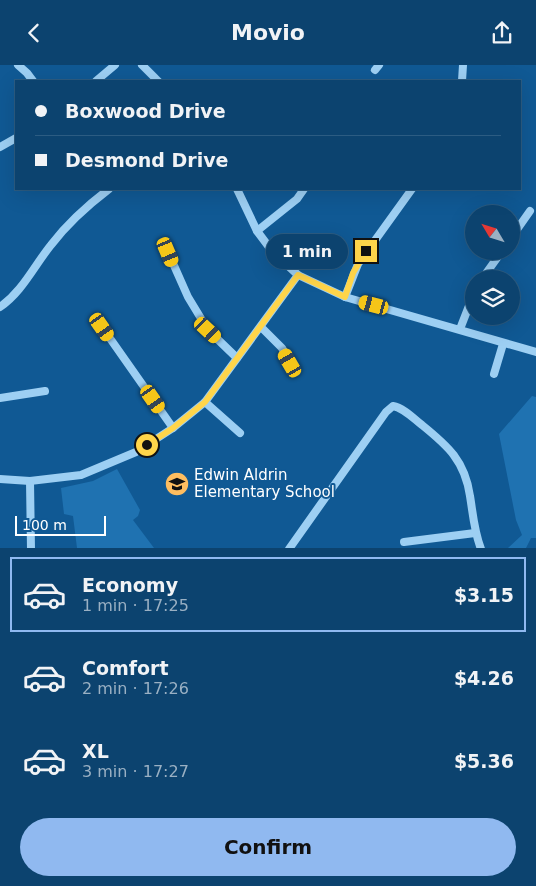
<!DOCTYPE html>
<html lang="en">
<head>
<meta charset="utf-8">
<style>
  :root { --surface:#0c436f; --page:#154a74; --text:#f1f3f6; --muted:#9ab0c3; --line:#2c5c82; --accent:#90b9f0 }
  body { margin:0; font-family:"DejaVu Sans",sans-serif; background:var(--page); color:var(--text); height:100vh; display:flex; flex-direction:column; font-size:19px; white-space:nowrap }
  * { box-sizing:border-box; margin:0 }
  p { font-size:16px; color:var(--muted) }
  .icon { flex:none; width:28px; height:28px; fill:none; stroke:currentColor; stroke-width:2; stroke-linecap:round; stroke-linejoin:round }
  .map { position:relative; height:483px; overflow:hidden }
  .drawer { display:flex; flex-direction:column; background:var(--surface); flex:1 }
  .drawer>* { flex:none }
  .top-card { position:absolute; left:15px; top:15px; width:506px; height:110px; border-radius:0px; box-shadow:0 5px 20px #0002,0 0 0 1px var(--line); display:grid; align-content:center; height:110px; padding:0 20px; background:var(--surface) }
  .needle { width:32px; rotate:308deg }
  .controls { position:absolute; left:465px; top:140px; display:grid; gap:10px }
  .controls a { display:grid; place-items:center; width:55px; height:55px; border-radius:50%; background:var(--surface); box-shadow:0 5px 20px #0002,0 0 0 1px var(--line); font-size:25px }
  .scale { position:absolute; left:15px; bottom:12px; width:91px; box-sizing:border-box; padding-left:5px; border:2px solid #fff; border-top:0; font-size:14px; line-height:18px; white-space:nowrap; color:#fff; -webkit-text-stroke:4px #105994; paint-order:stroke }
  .end { position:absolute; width:22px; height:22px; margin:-11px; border:6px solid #ffd54a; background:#111; box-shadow:0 0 0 2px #111 }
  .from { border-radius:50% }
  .bubble { position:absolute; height:35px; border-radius:18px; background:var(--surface); box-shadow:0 5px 20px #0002,0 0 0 1px var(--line); font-size:16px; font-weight:700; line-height:35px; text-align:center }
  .car { position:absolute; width:15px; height:30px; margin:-15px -8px; border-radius:6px; box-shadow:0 0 4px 1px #0007; background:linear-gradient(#f5c518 24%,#345 0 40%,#f5c518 0 76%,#345 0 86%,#f5c518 0) }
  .top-card b { display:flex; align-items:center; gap:18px; height:48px; font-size:19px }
  .top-card b+b { border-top:1px solid var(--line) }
  .top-card i { width:12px; height:12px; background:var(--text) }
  ul { padding:9px 0 0; list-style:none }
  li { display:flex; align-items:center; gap:15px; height:75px; margin:0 10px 8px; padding:0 10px; border:2px solid transparent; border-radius:0px }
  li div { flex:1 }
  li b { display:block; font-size:19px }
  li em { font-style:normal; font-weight:700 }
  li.selected { border-color:var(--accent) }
  li>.icon { width:45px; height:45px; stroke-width:1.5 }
  .cta { display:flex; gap:10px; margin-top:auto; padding:10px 20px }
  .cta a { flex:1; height:58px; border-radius:30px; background:var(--accent); color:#111; font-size:20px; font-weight:700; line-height:58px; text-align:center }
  header { display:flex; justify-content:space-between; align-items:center; height:65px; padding:0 20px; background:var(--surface); font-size:22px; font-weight:700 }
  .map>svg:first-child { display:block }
</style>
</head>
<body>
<header><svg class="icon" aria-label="back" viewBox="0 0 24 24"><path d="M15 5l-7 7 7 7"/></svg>Movio<svg class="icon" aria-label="share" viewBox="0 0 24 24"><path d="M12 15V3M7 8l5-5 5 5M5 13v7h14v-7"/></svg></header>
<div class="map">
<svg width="536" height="484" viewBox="0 0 536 484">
  <rect width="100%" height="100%" fill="#105994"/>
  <g fill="#1f72b1">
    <polygon points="532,331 536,332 536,473 531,473 526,483 508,483 522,470 516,455 499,369"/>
    <polygon points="117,404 140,445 138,451 133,455 154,483 77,483 73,451 64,449 61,423 93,416"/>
  </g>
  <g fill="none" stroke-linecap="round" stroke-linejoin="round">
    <g stroke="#9dcff3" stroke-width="8">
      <polyline points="18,0 27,8 33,16"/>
      <polyline points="142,0 158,16"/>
      <polyline points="375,5 379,0"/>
      <polyline points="96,16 115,0"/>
      <polyline points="462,16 463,0"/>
      <polyline points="0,82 16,73"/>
      <polyline points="237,124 257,166 272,186 298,210 345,232 536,287"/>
      <polyline points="257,166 297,134 304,124"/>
      <polyline points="511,173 530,146"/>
      <polyline points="168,187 188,232 208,265 237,293"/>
      <polyline points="482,214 502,186"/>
      <polyline points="345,232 358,199 412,124"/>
      <path d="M0,242C22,227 34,201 51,180C67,159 88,140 109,124"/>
      <polyline points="102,262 173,363"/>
      <polyline points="261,262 282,283 290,298"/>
      <polyline points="460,264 474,228"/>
      <polyline points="494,309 503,279"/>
      <polyline points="0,333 45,326"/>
      <polyline points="205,337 240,368"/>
      <polyline points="0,414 30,416 81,410 136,387 173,363 205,337 298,210"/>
      <polyline points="30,416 31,484"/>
      <polyline points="404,477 475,468"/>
      <path d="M289,484L386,347L393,341C404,343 414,354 422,360C448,381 465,396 470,431C473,449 474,466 481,484"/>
    </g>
  </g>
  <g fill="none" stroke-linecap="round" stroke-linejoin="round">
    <polyline stroke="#ffd54a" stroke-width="6" points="147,380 173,363 205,337 298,210 345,232 353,208 366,186"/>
  </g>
  <defs>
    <g id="school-disc" transform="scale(1.25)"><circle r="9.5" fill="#ffbe60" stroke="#105994"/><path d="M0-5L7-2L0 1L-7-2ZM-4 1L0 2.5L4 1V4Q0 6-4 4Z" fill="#111"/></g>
  </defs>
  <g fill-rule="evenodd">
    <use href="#school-disc" x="177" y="419"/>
  </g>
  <g text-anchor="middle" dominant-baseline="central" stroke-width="4" stroke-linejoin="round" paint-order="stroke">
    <g font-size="15" fill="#fff" stroke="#105994" text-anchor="start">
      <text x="194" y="410">Edwin Aldrin<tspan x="194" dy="17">Elementary School</tspan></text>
    </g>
  </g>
</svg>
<div class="controls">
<a><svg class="needle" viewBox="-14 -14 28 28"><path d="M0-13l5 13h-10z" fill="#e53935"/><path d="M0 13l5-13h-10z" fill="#9ab0c3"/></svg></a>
<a><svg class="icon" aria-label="layers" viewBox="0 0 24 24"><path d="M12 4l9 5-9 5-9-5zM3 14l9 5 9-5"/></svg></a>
</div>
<div class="scale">100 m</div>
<i class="end from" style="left:147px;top:380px"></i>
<i class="end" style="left:366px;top:186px"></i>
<div class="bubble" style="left:266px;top:169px;width:82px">1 min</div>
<i class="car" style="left:168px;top:187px;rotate:157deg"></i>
<i class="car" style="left:374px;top:240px;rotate:285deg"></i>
<i class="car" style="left:102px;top:262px;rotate:145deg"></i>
<i class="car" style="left:208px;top:265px;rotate:133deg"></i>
<i class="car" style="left:290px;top:298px;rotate:330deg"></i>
<i class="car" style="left:153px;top:334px;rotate:145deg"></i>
<div class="top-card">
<b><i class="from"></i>Boxwood Drive</b>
<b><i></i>Desmond Drive</b>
</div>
</div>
<section class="drawer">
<ul>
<li class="selected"><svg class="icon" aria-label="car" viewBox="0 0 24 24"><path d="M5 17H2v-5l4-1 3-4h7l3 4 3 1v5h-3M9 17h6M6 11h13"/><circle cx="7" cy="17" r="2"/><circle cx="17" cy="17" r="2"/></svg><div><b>Economy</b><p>1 min · 17:25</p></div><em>$3.15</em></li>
<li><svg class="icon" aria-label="car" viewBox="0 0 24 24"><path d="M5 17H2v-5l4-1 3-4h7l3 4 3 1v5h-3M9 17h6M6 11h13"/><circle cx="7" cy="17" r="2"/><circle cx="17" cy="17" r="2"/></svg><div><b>Comfort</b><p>2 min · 17:26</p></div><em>$4.26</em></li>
<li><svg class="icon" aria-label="car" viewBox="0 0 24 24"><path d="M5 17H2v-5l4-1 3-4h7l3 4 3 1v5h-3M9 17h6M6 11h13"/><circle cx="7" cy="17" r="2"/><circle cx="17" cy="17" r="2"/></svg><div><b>XL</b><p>3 min · 17:27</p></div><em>$5.36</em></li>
</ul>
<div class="cta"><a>Confirm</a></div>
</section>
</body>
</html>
